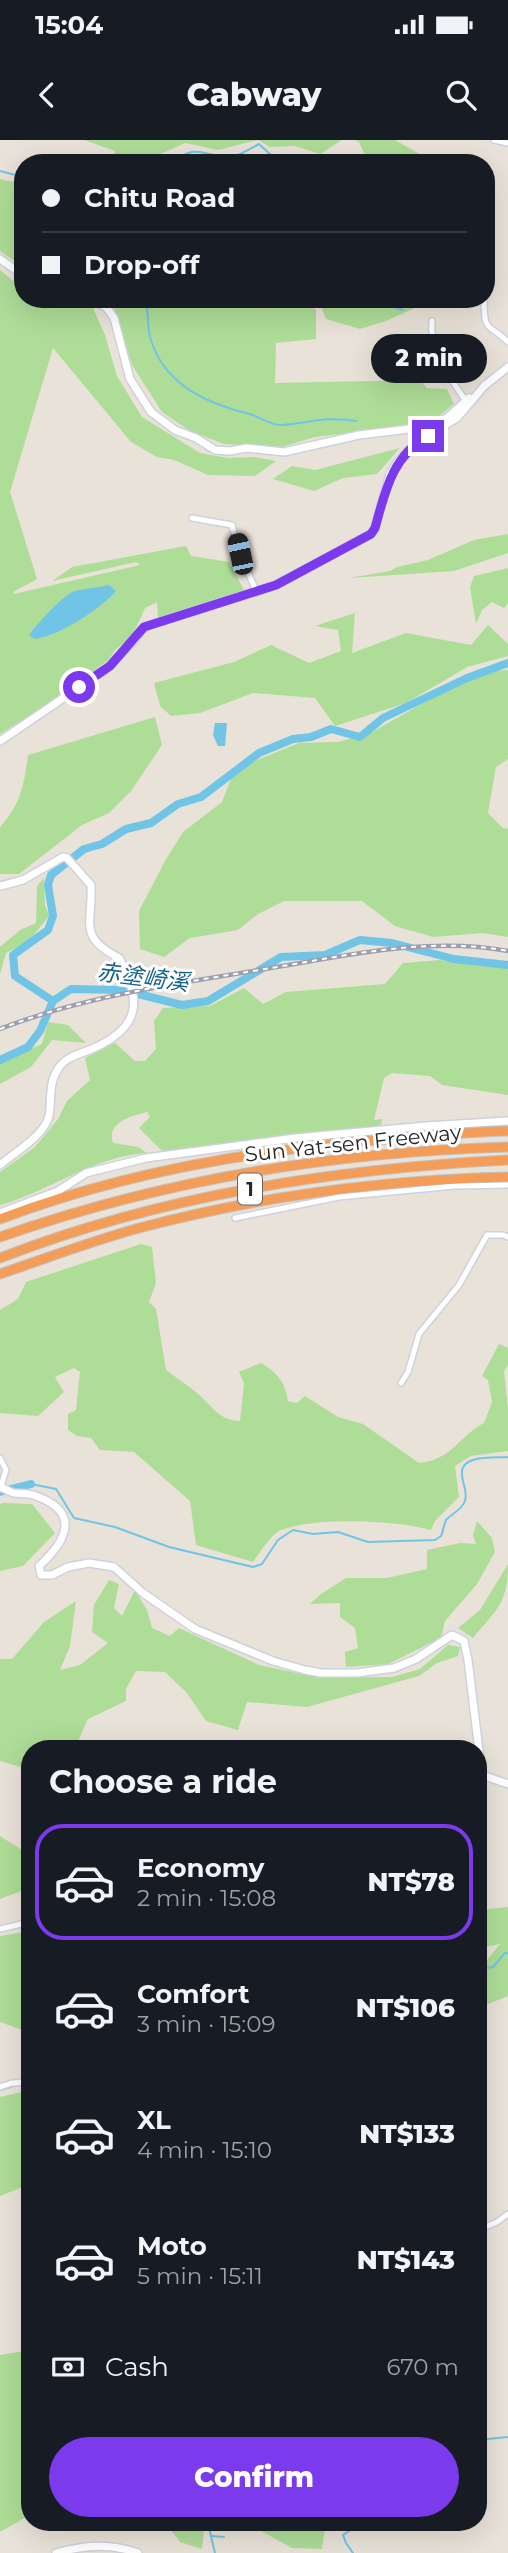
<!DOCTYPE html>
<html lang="en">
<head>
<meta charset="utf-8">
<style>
  :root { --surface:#171b24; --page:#20242c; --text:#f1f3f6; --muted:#9ea1a6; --line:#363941; --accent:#7c3aed }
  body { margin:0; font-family:Montserrat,"Noto Sans TC",sans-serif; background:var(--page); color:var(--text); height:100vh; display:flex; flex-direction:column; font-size:26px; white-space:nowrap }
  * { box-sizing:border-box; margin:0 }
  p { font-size:23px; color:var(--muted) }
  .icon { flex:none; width:38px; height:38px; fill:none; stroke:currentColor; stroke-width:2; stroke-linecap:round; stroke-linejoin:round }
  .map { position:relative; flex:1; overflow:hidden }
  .sheet { position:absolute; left:21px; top:1600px; width:466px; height:791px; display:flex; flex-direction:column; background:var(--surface); border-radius:28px; box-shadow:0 7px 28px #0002 }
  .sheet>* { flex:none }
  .top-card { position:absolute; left:14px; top:14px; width:481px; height:154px; border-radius:28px; box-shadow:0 7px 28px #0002; display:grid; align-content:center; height:154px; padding:0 28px; background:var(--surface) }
  .end { position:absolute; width:32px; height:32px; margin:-16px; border:9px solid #7c3aed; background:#fff; box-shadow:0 0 0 4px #fff }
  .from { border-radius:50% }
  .bubble { position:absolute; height:49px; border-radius:24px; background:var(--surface); box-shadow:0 7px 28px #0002; font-size:23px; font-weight:800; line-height:49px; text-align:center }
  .car { position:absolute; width:21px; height:42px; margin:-21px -10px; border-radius:9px; box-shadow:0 0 5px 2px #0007; background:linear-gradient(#222 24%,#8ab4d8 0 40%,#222 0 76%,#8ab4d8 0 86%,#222 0) }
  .top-card b { display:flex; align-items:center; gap:24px; height:66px; font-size:26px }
  .top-card b+b { border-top:2px solid var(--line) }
  .top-card i { width:18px; height:18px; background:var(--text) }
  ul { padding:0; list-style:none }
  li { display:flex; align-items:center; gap:21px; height:116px; margin:0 14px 10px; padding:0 14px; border:4px solid transparent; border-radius:28px }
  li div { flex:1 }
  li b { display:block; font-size:26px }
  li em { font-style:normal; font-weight:800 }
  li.selected { border-color:var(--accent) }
  li>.icon { width:63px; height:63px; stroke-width:1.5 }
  h2 { padding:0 28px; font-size:32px; line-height:84px }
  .pay { display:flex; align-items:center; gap:18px; height:77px; padding:0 28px; font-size:26px }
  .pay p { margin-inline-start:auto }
  .button { display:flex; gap:14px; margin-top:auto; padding:14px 28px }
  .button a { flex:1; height:80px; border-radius:42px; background:var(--accent); color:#fff; font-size:28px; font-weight:800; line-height:80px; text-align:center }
  .status { display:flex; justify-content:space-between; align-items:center; height:49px; padding:0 35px; background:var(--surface); direction:ltr }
  .status svg { height:19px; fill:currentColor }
  header { display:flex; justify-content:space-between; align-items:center; height:91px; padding:0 28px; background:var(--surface); font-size:32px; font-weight:800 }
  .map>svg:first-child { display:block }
</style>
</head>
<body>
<div class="status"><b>15:04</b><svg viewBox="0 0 49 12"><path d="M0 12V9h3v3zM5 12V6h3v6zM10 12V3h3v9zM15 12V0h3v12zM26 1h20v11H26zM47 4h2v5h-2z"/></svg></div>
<header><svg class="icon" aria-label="back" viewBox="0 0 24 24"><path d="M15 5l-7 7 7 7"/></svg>Cabway<svg class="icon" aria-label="search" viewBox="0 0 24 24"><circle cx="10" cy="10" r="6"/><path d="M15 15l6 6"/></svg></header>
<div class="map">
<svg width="508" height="2413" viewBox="0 0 508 2413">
  <rect width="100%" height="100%" fill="#e9e2d8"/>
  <g fill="#aedd97">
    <polygon points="84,0 342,0 320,14 295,6 270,7 258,0 218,10 185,3 140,23 112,23 115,11"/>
    <polygon points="355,0 395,0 423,16 420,23 381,23 364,13 359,2"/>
    <polygon points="0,39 23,44 23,127 0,111"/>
    <polygon points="0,130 23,149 23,159 60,159 93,168 105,195 117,236 142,277 200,313 228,318 254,317 276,321 255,336 208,335 174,320 157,317 131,302 53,208 10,352 37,439 13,452 14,454 140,425 136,422 52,441 72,427 186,406 191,416 229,422 244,450 158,478 157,462 145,468 132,497 116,509 108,520 59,557 0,594"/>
    <path d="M106,159H173L180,161L182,159H255L264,169C286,156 295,155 316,170V199L276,203L275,243L420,240L427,248L447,249L454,264L430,283L315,297L282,307L224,304L190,291L162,272L132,225L114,167Z"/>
    <polygon points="318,159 435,159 386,181 360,189 326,179"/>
    <polygon points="400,308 377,334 343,338 314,351 273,339 292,326 315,330"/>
    <polygon points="508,394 508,413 454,431 349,438 390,431 397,427 428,420 474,400"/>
    <polygon points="508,428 508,463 504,468 492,462 482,470 476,484 470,447 474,436"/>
    <polygon points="355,473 352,513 406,493 471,505 488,485 508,504 508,516 467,527 406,563 335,586 315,558 253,553 200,573 171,576 160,566 154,543 234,522 271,505 309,523 341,511 338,490 315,486"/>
    <polygon points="508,530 508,619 496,627 488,673 503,688 508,689 508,797 483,793 433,797 395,786 362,761 284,761 258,774 238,790 190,798 164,817 140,809 139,771 165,721 183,692 222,662 235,629 299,603 338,602 370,593 479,532"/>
    <path d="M155,577L162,605L131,651L109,673L82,685L19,734H0V687C21,664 24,645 28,615Z"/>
    <polygon points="44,738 45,765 49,776 29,801 6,813 0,834 0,807 20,790 36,783 37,746"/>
    <path d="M440,820L508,827V955L442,945L430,936L392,933L384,938L374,980L382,979L381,988L162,1011L139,988L150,977L147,972C132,976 106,982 113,1003L138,1007L147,1013C93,1016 51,1051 0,1065V1032L35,1007L58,979L67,961L90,940L85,918L115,903L135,921H145L156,909L154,881L163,868L210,866L244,848L263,864L286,852L385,844L403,823Z"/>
    <polygon points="48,882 68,885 86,903 52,900 31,927 0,944 0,922 42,904"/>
    <path d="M141,1104L152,1107L156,1143L149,1162L156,1169L166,1230C176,1238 188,1245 198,1254C212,1266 220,1281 240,1281L244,1243L239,1232L261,1223C278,1233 285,1242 288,1261L297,1263L305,1256L338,1277L363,1284L419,1323C452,1320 459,1296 484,1283L492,1262L488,1240L482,1236L499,1204L508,1208V1225L504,1231L508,1270V1311L471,1316L455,1326L459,1357L435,1381L431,1390C395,1380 316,1377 281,1390C271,1394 260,1413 253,1422L196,1405L190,1361L134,1312L100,1310L91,1298L77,1296L68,1290V1274L76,1270L80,1232L74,1228L55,1237L64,1252L38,1276L0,1273V1170L18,1159L26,1142Z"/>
    <polygon points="3,1363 32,1364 55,1393 23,1426 0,1431 0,1364"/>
    <polygon points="477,1381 492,1398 495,1412 477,1444 445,1481 441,1498 388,1524 346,1527 345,1512 358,1508 355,1488 340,1477 340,1463 310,1464 321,1454 346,1438 387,1438 427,1429 427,1410 460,1403 476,1404 473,1395"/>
    <path d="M508,1424C508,1463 497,1469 473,1498L458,1488L480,1470Z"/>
    <polygon points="109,1440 119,1444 114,1468 122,1476 135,1450 147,1470 152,1488 170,1496 179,1488 259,1525 321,1538 392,1537 420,1529 448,1505 460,1507 458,1516 437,1523 419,1536 307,1567 247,1562 238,1590 206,1581 187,1553 165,1532 136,1531 126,1549 126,1561 88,1579 75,1608 30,1608 30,1630 0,1621 0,1519 12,1519 44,1482 76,1461 70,1506 60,1530 80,1525 108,1503 92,1492 94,1465"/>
    <polygon points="0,1696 30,1715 30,1748 0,1759"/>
    <polygon points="508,1767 508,1856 478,1868 478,1831 500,1804 478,1808 478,1775 489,1769"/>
    <polygon points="30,1791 30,1893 0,1882 0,1796"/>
    <polygon points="30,1950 30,2044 0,2056 0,1957"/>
    <polygon points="30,2210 30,2375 0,2392 0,2215"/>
    <polygon points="165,2382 205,2382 202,2409 180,2402"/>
    <polygon points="253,2382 326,2382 322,2409 292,2408 254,2387"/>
  </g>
  <g fill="#70c5e6">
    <path d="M109,445L116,451C102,468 57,497 35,499L29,495C37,484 64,454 75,451C86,448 98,448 109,445Z"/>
    <polygon points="215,583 227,583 225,606 218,606 213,595"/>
  </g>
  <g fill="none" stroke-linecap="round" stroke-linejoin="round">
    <g stroke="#70c5e6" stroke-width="2">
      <polyline points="150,23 153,20 161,23"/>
      <path d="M176,23C192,0 210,20 233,16C242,15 251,8 259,4L272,16L286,15L294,23"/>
      <polyline points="0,31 23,37"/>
      <path d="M145,159C149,171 147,184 150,197C163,243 203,262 246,273C257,275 271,286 281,285C311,283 325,276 356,281"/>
      <polyline points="374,159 403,170"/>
      <path d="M31,1344L56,1349L74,1378L115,1387L169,1407L253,1427L262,1424L278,1400L293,1390L313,1394L338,1392L368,1402L435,1400L441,1396C443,1392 444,1384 446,1380C452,1373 461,1371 465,1361C468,1351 462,1343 462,1334C460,1314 496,1318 508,1317"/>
      <polyline points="478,1829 493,1827 505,1813 508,1813"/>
      <polyline points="0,1950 17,1945 30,1945"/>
      <polyline points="478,2300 508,2297"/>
      <polyline points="211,2396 224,2397"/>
      <polyline points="215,2413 209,2388 221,2382"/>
      <polyline points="353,2413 346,2403 343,2395 363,2382"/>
    </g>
    <g stroke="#70c5e6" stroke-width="8">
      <polyline points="53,861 15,836 13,815 48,790 53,776 48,745 51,735 84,709 102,704 126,689 151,683 178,664 201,657 259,613 293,599 311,597 331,589 360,597 383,578 467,538 508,523"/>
      <polyline points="0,920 28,907 40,891 53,861 71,849 122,850 182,865 208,861 281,817 325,815 360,800 392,803 454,819 508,825"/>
      <polyline points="0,1352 31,1344"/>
    </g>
    <g stroke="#ced1df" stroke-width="8">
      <g id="street">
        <polyline points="494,0 508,3"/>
        <path d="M484,159C484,195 488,182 508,202"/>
        <path d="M432,181C429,215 450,236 467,263"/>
        <polyline points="192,378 232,385 240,414 257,453"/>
        <polyline points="235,1078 339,1057 454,1046 508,1045"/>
        <polyline points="401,1243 408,1232 419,1194 459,1145 487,1095 503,1095 508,1097"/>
        <polyline points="0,1318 6,1330 1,1346"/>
        <polyline points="327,1608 343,1606 358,1608"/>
        <polyline points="0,1789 30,1782"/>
        <polyline points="0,1947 12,1943 30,1942"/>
        <polyline points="478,2090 497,2082 508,2074"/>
      </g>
    </g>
    <g stroke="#ced1df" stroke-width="10">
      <g id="secondary">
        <polyline points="0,119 23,135"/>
        <polyline points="93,159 107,168 114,178 130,239 151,272 175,290 196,298 215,310 230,311 246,308 284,312 359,295 425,287 447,278 469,258"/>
        <polyline points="484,246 508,227"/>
        <polyline points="0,601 106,529 135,500 144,487 276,445 371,394 375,388 390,334 399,320 418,301 457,278 485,245"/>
        <path d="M0,746L23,740L63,717L67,718L91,745C93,784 77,796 119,818C142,860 141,887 94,908C81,914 66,916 58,929C48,944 52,960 49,976C44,996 15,1012 0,1025"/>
        <polyline points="0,1073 58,1051 86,1033 146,1018 295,998 426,986 508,981"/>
        <path d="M0,1347C4,1348 9,1352 14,1353C22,1354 29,1353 36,1356C81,1372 67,1401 39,1426L41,1435H52L68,1427L89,1423L114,1427L143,1453L195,1489L273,1521L305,1530L321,1533H357L394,1528L416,1519L452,1495L464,1501L468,1520L482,1635L508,1644"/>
        <path d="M56,2413C85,2405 110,2403 138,2413"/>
      </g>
    </g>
    <g stroke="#c2c2c2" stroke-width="11">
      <g id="highway">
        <path d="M0,1079C132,1029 277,1006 417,997C447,995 478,991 508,991"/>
        <path d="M0,1097C165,1039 333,1012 508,1007"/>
        <path d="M0,1118C162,1055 335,1029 508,1020"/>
        <path d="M0,1134C47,1118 94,1100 143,1087C261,1056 386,1040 508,1037"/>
      </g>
    </g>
    <use href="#street" stroke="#fff" stroke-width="5"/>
    <use href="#secondary" stroke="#fff" stroke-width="7"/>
    <use href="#highway" stroke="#f49d58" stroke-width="9"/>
    <g stroke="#9c9fb0" stroke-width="4.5">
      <path id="rail" d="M0,889C84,856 176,844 265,829C345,816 428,796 508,811"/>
    </g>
    <use href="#rail" stroke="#fff" stroke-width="2" stroke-dasharray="5" stroke-linecap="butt"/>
  </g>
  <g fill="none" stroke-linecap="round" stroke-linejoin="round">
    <path stroke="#7c3aed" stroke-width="9" d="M79,547L110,526L144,487L276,445L371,394L375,388C385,352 392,316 428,296"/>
  </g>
  <g text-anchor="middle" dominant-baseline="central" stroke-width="6" stroke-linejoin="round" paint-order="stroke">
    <rect fill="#fff" stroke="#676767" stroke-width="2" x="238" y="1033.5" width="24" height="31" rx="5"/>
    <g font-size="19" font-weight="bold" fill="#262626">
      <text x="250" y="1049">1</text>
    </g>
    <g font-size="21" fill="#262626" stroke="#fff">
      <text transform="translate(353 1003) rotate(-6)">Sun Yat-sen Freeway</text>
    </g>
    <g font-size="23" font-style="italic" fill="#14628c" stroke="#fff">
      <text transform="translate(143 837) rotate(7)">赤塗崎溪</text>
    </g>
  </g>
</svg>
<i class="end from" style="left:79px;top:547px"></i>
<i class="end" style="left:428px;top:296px"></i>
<div class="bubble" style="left:371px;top:194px;width:116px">2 min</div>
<i class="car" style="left:240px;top:414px;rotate:348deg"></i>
<div class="top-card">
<b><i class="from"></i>Chitu Road</b>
<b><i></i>Drop-off</b>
</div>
<section class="sheet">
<h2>Choose a ride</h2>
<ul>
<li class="selected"><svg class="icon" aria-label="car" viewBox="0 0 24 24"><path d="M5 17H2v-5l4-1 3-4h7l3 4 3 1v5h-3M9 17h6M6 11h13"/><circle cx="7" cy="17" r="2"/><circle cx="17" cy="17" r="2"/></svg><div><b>Economy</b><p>2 min · 15:08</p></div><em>NT$78</em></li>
<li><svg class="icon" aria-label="car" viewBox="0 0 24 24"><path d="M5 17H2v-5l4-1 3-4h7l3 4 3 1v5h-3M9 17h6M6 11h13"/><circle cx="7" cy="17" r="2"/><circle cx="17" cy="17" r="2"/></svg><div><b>Comfort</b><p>3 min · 15:09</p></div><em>NT$106</em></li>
<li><svg class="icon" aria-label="car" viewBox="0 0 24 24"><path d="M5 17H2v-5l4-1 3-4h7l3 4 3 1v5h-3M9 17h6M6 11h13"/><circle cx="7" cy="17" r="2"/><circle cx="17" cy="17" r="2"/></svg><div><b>XL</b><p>4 min · 15:10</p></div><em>NT$133</em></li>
<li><svg class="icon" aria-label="car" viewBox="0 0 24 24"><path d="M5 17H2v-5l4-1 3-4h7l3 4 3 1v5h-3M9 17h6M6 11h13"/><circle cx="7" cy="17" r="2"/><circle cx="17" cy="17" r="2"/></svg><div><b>Moto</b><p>5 min · 15:11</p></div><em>NT$143</em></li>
</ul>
<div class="pay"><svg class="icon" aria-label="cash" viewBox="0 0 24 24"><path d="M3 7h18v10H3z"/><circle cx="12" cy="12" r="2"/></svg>Cash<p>670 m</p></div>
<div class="button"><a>Confirm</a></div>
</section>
</div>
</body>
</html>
